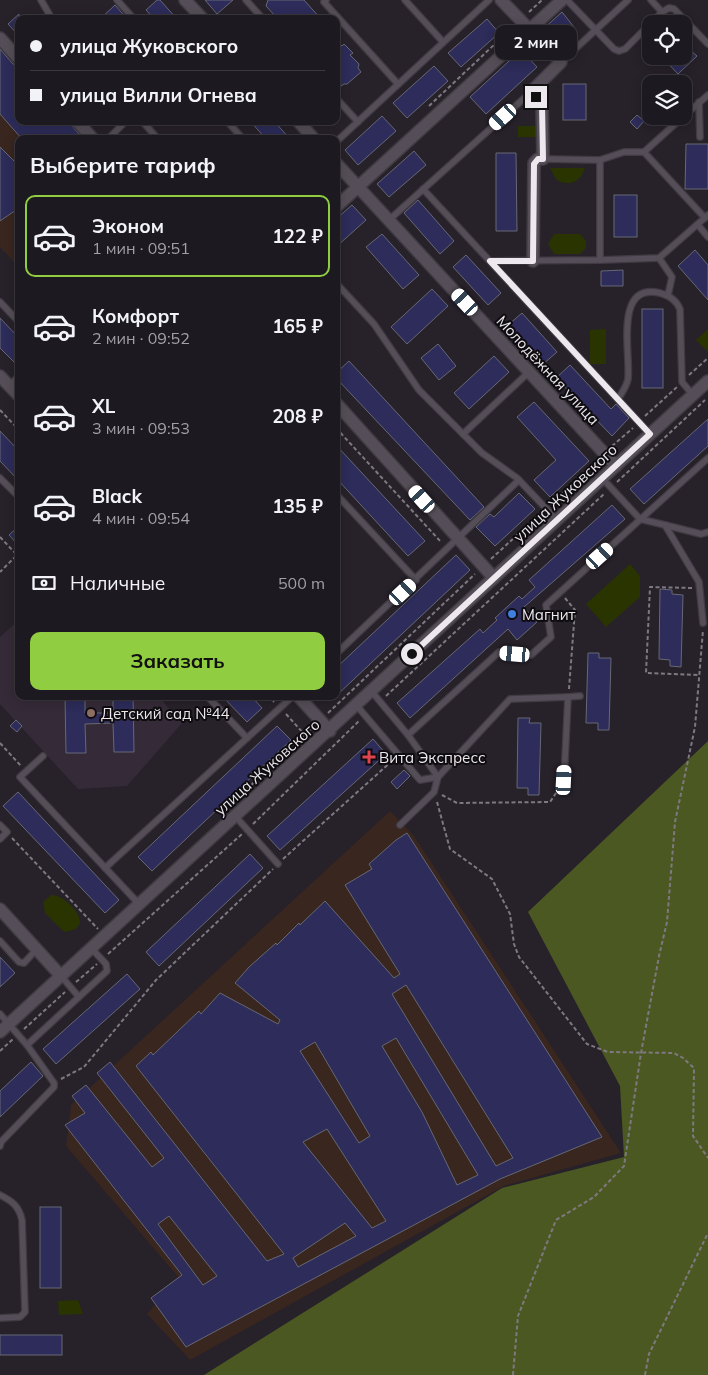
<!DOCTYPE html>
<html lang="ru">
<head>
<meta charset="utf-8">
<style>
  :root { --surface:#1d1920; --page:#2a262d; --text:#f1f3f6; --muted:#a0a0a5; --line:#3b383e; --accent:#91cd40 }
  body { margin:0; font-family:Mulish,sans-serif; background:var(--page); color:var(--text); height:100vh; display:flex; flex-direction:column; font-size:19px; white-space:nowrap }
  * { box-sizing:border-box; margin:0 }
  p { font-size:16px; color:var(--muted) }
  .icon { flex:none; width:28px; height:28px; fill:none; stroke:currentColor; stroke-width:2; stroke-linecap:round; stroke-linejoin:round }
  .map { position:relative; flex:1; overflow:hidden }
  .sheet { position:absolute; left:15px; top:135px; width:325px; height:565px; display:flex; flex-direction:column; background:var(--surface); border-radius:10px; box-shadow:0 2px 12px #0003,0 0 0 1px var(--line) }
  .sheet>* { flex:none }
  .hud { position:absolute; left:15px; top:15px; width:325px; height:110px; border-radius:10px; box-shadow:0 2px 12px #0003,0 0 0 1px var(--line); display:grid; align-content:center; height:110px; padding:0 15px; background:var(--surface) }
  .tools { position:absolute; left:642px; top:15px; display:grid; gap:10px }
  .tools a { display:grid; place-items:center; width:50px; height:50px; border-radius:10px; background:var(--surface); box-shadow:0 2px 12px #0003,0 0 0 1px var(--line); font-size:25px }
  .end { position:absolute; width:22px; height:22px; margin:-11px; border:6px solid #ece8ee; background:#111; box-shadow:0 0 0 2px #111 }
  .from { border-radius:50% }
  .bubble { position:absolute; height:35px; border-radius:10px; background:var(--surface); box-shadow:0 2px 12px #0003,0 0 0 1px var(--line); font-size:16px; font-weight:700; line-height:35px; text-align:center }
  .car { position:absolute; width:15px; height:30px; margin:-15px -8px; border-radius:6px; box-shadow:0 0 4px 1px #0007; background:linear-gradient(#fff 24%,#345 0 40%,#fff 0 76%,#345 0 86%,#fff 0) }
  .hud b { display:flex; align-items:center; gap:18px; height:48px; font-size:19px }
  .hud b+b { border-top:1px solid var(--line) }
  .hud i { width:12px; height:12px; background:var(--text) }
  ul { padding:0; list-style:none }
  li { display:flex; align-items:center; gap:15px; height:82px; margin:0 10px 8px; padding:0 5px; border:2px solid transparent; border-radius:10px }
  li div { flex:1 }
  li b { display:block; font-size:19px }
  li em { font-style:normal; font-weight:700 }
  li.on { border-color:var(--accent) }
  li>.icon { width:45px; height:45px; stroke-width:1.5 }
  h2 { padding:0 15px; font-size:22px; line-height:60px }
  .pay { display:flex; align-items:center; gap:12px; height:55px; padding:0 15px; font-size:19px }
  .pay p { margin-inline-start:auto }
  .cta { display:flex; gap:10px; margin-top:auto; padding:10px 15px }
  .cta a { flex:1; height:58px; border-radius:10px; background:var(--accent); color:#111; font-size:20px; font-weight:700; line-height:58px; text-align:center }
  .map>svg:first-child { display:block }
</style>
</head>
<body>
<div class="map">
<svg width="708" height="1375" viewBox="0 0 708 1375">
  <rect width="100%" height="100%" fill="#27212a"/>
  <polygon fill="#352b38" points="19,620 19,696 158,696 182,723 127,786 78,789 0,704 0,637"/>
  <g fill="#38261f">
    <polygon points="0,45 19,66 19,121 70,121 87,139 19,139 19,268 0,247"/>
    <polygon points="390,811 414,836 621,1153 504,1186 190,1360 147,1314 179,1278 66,1146 71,1105"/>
  </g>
  <g fill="#2a3400">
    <rect x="518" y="126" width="18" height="11"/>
    <path d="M550,168H585C581,182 568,188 556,179Z"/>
    <polygon points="554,234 580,234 586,241 586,248 580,254 554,254 548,244"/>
    <polygon points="606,329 606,364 590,364 590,330"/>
    <polygon points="708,329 708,350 707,351 696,340"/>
    <polygon points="630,564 640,576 640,597 606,627 586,604"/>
    <path d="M51,895C62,894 81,912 80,923L76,929L66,932L62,930L45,913L43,902Z"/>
    <polygon points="78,1300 83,1314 59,1315 58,1301"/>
  </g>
  <polygon fill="#4c5821" points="708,741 708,1375 204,1375 502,1188 624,1157 620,1086 528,912"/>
  <g fill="#2d2c5a" stroke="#676874" fill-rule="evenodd">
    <polygon points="157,0 160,0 177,19 154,19 146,10"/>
    <polygon points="205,0 233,0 217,14"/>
    <polygon points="268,0 304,0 321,19 278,19 266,6"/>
    <polygon points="115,5 127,19 100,19"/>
    <polygon points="562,12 574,27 554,44 542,30"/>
    <polygon points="19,14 19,36 8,24"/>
    <polygon points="487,19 499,33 461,67 448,53"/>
    <polygon points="336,41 342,46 344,44 353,53 350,55 359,64 358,68 361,72 347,84 344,84 341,86 336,81"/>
    <polygon points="684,45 697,56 678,74 661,56 684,56"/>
    <polygon points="0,49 13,64 19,66 19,121 68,121 83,139 22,139 0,114"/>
    <polygon points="521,50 537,67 486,114 470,97"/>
    <polygon points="434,66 448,81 407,118 393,103"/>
    <rect x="563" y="84" width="23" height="36"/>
    <polygon points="637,115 644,121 637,129 630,122"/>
    <polygon points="382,116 396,131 358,165 345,150"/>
    <polygon points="250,121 274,121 290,139 266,139"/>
    <polygon points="686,144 708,144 708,189 685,189"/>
    <polygon points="0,147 19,166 19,208 0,221"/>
    <polygon points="414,151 426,165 389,197 377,184"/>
    <polygon points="496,153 516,153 517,231 496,231"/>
    <rect x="614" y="195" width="23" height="42"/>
    <polygon points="418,200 454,241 440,254 404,213"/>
    <polygon points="352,205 366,220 336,247 336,219"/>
    <polygon points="382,234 419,275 403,289 366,247"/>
    <polygon points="695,250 708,265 708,300 678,266"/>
    <polygon points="466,255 501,293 488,305 453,267"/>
    <polygon points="623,270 623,286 601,286 601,271"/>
    <polygon points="432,289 448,306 407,344 391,327"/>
    <rect x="642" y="309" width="21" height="79"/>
    <polygon points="522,313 557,352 542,365 507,326"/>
    <polygon points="0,318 19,338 19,367 0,348"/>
    <polygon points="438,344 456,366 439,380 421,358"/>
    <polygon points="494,356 509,372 469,409 454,393"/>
    <polygon points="349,361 484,507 470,520 336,378 336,373"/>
    <polygon points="570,365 611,409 616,404 629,418 612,436 556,378"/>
    <polygon points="534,402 589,461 550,497 534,480 556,460 517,417"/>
    <polygon points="708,419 708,446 644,504 630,489"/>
    <polygon points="0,431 19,451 19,481 0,461"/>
    <polygon points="336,445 425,541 408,556 336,478"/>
    <polygon points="519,493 535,509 495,546 476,527 490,514 494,517"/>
    <polygon points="612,505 625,519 524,607 537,622 517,640 508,629 410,718 397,703 480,629 483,633 497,620 495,618 519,596 522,599 535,587 529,580"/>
    <polygon points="19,526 19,546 9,535"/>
    <polygon points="456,555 470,570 336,696 336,668"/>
    <polygon points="660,589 672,590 672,594 683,595 681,667 670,666 670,660 659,659"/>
    <polygon points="588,653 599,653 599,658 611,658 609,730 598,730 598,723 586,723"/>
    <polygon points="65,696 85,696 85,713 113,713 113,696 133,696 134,752 114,752 113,723 85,724 86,753 66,753"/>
    <polygon points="222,696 251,696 262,708 247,722"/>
    <polygon points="518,718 530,718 529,723 541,723 539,795 528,795 528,788 517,788"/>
    <polygon points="16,720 22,726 17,732 10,726"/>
    <polygon points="277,726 291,740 152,871 138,857"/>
    <polygon points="373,739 386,754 280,850 267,836"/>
    <polygon points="404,770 410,776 397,789 391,782"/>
    <polygon points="18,792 119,900 105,913 3,806"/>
    <path d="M407,833L602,1137L500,1179L186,1347L151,1298L182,1275L65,1125L85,1113L72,1096L86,1085L152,1167L164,1158L97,1073L110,1062L267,1261L284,1254L136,1066L151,1052L153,1055L199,1011L201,1014L220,993L278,1024L280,1020L235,983L249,967L276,943L277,945L299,923L300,925L325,901L394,978L400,974L345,885L372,869L369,864L396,840ZM406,985L513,1158L496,1166L392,994ZM396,1038L478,1175L457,1185L422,1112L382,1046ZM315,1042L370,1136L359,1143L300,1051ZM327,1129L386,1221L372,1228L303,1142ZM169,1216L217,1276L203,1285L158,1224ZM345,1223L356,1236L298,1267L293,1258Z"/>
    <polygon points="250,854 263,868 159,966 146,952"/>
    <polygon points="0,957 15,973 0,987"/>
    <polygon points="127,974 140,989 56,1064 43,1049"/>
    <polygon points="31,1062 43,1076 0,1117 0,1091"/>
    <rect x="40" y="1207" width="21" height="81"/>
    <rect x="0" y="1335" width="62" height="20"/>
  </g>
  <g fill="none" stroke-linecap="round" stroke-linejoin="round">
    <g stroke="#403b42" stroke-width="8">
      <g id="lane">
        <polyline points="41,0 52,19"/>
        <polyline points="117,0 134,19"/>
        <polyline points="246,0 263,19"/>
        <polyline points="326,0 324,2 398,84"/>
        <polyline points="405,0 443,42"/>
        <polyline points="567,0 614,49 619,51 625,49 662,12"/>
        <polyline points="651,0 662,12 669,8 674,9 708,44"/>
        <polyline points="561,62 628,0"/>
        <polyline points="336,98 358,122"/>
        <polyline points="699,102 700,137"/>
        <polyline points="684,116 708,95"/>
        <polyline points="142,121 158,139"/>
        <polyline points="227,121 243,139"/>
        <polyline points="108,139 126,121"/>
        <polyline points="336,142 489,0"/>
        <polyline points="644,152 705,218"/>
        <polyline points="543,159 600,160 624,152 644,152 684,116"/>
        <polyline points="423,189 650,434"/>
        <polyline points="389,220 530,93"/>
        <polyline points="698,225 708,237"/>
        <polyline points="659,258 672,277 668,295"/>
        <polyline points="600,260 659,258 708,215"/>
        <polyline points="491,261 600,260 600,160"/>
        <polyline points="336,283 374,324 419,390 482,453 517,478 557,520"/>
        <polyline points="0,302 19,322"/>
        <polyline points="9,386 19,376"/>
        <path d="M618,399C622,393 627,385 628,379C631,355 613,282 660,293C670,296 676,300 680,309L682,382L693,395"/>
        <polyline points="463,434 529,372"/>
        <polyline points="0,478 19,497"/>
        <polyline points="602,478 640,519 665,525 699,582 703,623"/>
        <polyline points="336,494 416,580"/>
        <polyline points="665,525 701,534 708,532"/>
        <polyline points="336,654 519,480"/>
        <polyline points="372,692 408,735 499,652 531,655 551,637 546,605 708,458"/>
        <polyline points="207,696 247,738"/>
        <polyline points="568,697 580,696"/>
        <polyline points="357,706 420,780 438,777 434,792 400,825"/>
        <polyline points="408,735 438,777 510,699 568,697 564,780"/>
        <polyline points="43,756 20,777 139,904"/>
        <polyline points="236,817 278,864"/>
        <polyline points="0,825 7,832 0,839"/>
        <polyline points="105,868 293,696"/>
        <polyline points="0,941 19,962 24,963 36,950"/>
        <polyline points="61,976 79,997"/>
        <polyline points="0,1014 27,1045 54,1083 54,1087 1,1142 0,1146"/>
        <polyline points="27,1045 107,971 106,964 91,948"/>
        <path d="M0,1195C12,1201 19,1206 22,1220L25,1312L20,1317L0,1318"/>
      </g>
    </g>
    <g stroke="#403b42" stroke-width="14">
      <g id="street">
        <polyline points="185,0 203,19"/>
        <polyline points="501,0 561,62 530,93 542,104 543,159 538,159 534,163 533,261"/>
        <polyline points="0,38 19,59"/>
        <polyline points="77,121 93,139"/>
        <polyline points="298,121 314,139"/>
        <polyline points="336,163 616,466"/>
        <polyline points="336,207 562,0"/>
        <polyline points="0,376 19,396"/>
        <polyline points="336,403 494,578"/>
        <polyline points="298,696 330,731"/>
        <polyline points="0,909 61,976"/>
        <polyline points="0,1032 708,381"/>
      </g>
    </g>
    <g stroke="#7e7981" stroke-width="2" stroke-dasharray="4 2.5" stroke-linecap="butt">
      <polyline points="529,12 542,0"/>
      <polyline points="429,106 513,27"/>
      <polyline points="689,375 708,358"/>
      <polyline points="0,410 19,430"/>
      <polyline points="645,416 677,387"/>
      <polyline points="336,428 441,542"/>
      <polyline points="612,446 633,428"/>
      <polyline points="617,482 705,400"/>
      <polyline points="552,503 596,462"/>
      <polyline points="0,537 17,555 0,572"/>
      <polyline points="491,559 541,513"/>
      <polyline points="692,588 650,587 646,673 698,675"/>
      <polyline points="565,598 575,610 569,689"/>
      <polyline points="269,696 274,702"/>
      <polyline points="386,696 605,493"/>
      <polyline points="328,713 475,574"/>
      <polyline points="286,714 305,735"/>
      <polyline points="0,743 21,766"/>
      <polyline points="246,790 313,727"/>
      <polyline points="442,795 457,803 550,802 560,787"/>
      <polyline points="437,802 450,849 492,879 510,914 514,944 519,957 587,1044 608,1052 674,1053 683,1058 694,1068 693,1136 708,1158"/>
      <polyline points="253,824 359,721"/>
      <polyline points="12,838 98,929"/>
      <polyline points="283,859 393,760"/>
      <polyline points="108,954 242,834"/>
      <polyline points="76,982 97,964"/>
      <polyline points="24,1029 65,992"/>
      <polyline points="0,1051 13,1039"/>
      <polyline points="61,1079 84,1067 156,980 273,869"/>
      <polyline points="513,1375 518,1316 556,1220 594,1197 624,1166 641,1053 659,956 667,922 675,822 695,727 703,630"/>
      <polyline points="645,1375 649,1354 708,1233"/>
    </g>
    <use href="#lane" stroke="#554e58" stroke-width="5.5"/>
    <use href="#street" stroke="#554e58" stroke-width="11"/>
  </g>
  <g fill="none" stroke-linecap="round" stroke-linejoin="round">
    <polyline stroke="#ece8ee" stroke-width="6" points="412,654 650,434 490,261 533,261 534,164 538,159 543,159 542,104 536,97"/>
  </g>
  <circle fill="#3f7fe0" stroke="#0f0c10" stroke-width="2" cx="512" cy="614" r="5"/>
  <circle fill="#8d6e63" stroke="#0f0c10" stroke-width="2" cx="91" cy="713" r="5"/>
  <path fill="#e0444e" stroke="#0f0c10" stroke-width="2" d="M366.5 749.5h5v5h5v5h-5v5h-5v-5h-5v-5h5z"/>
  <g text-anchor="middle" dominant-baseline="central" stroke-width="4" stroke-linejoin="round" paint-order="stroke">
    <g font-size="15" fill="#ece8ee" stroke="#0f0c10">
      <text transform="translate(548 370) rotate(47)">Молодёжная улица</text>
      <text transform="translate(565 493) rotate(-43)">улица Жуковского</text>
      <text transform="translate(267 767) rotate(-42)">улица Жуковского</text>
    </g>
    <g font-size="15" fill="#ece8ee" stroke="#0f0c10" text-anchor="start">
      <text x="522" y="614">Магнит</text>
      <text x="101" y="713">Детский сад №44</text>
      <text x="379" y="757">Вита Экспресс</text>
    </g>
  </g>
</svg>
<div class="tools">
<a><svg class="icon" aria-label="locate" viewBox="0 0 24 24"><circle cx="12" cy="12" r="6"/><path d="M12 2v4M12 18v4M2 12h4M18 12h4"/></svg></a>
<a><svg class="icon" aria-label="layers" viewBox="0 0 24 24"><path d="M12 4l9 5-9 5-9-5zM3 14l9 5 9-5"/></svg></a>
</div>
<i class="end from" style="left:412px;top:654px"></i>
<i class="end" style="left:536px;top:97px"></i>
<div class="bubble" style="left:495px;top:25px;width:82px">2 мин</div>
<i class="car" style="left:503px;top:117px;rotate:228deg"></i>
<i class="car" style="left:465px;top:302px;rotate:317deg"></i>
<i class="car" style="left:422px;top:499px;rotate:318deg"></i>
<i class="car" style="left:600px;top:556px;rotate:48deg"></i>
<i class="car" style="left:403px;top:592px;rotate:47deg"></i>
<i class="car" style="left:515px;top:654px;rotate:275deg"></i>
<i class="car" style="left:564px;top:780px;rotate:3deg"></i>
<div class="hud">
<b><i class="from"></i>улица Жуковского</b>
<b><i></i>улица Вилли Огнева</b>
</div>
<section class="sheet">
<h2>Выберите тариф</h2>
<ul>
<li class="on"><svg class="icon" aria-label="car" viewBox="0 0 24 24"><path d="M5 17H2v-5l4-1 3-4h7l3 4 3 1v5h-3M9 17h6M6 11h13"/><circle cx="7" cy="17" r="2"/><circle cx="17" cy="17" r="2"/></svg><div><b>Эконом</b><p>1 мин · 09:51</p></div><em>122 ₽</em></li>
<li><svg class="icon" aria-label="car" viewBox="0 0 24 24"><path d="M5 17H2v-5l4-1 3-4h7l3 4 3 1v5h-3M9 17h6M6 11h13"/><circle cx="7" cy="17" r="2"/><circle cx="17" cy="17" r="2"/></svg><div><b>Комфорт</b><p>2 мин · 09:52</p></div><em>165 ₽</em></li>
<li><svg class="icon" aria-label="car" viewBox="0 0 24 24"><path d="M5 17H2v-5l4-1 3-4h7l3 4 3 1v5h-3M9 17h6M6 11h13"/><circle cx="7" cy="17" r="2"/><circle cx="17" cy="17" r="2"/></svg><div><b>XL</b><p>3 мин · 09:53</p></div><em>208 ₽</em></li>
<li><svg class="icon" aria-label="car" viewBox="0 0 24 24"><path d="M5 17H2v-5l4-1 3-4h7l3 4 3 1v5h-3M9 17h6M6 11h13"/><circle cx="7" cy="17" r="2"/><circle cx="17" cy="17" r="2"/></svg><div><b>Black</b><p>4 мин · 09:54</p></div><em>135 ₽</em></li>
</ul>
<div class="pay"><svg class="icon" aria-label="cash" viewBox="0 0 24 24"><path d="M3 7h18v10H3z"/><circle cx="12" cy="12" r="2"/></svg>Наличные<p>500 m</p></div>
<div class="cta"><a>Заказать</a></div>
</section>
</div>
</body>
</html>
